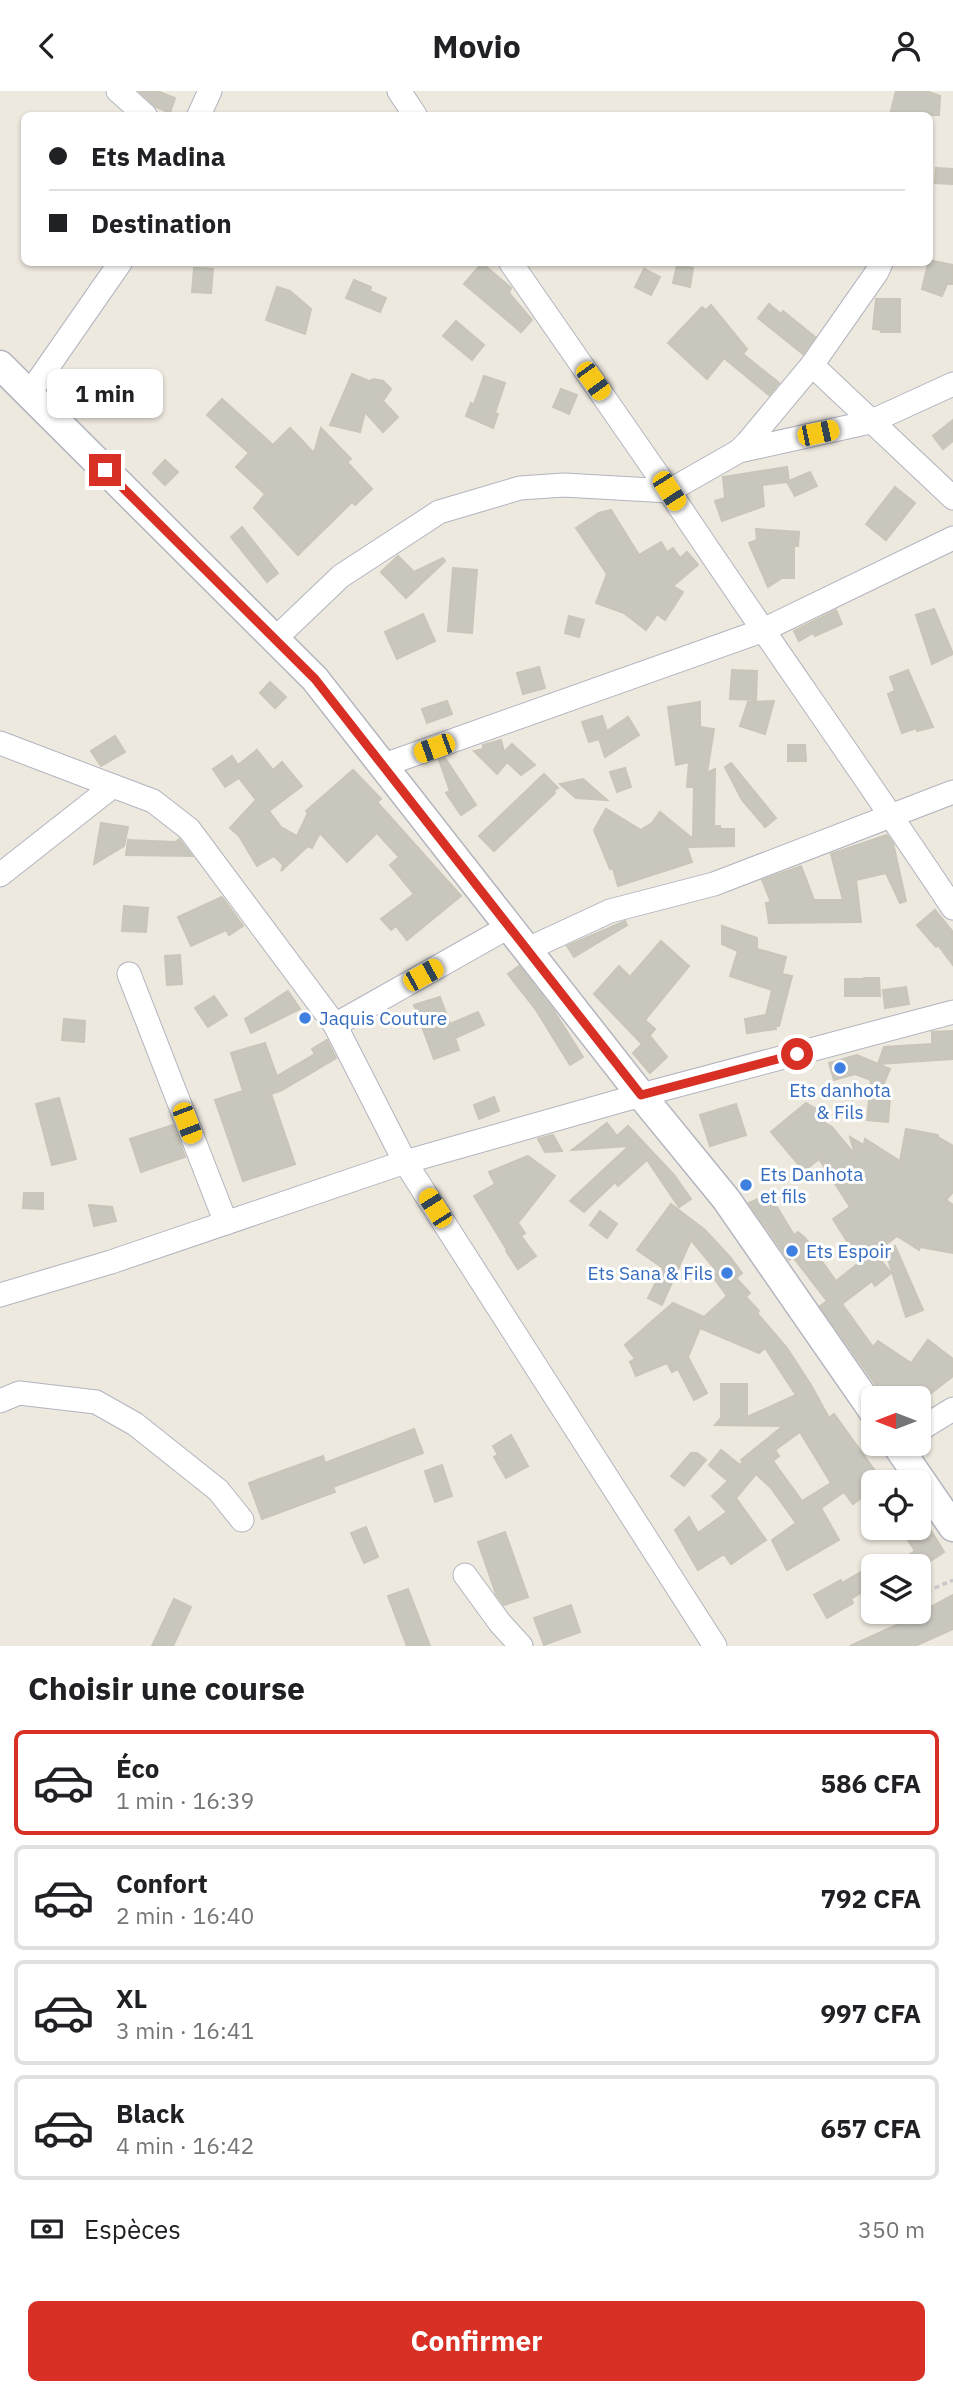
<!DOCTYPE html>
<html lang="fr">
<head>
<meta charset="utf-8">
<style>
  :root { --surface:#fff; --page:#f2f2f2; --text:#202124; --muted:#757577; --line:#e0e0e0; --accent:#d93025 }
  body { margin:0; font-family:"IBM Plex Sans",sans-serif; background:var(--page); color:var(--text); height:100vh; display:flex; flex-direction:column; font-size:26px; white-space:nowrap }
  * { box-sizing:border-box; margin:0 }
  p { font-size:23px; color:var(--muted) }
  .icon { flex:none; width:38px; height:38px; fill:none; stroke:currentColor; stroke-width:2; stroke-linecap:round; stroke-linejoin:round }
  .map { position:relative; height:1555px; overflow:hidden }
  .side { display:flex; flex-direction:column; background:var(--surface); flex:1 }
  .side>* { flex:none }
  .banner { position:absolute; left:21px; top:21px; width:912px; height:154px; border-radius:10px; box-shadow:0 2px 5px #0004; display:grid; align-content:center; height:154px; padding:0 28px; background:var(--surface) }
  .needle { width:46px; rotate:270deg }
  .fabs { position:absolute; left:861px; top:1295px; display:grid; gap:14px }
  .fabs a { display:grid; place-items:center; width:70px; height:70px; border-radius:10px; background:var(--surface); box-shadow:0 2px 5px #0004; font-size:35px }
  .end { position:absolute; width:32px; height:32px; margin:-16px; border:9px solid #d93025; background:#fff; box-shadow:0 0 0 4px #fff }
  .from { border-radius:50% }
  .bubble { position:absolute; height:49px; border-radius:10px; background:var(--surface); box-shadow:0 2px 5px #0004; font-size:23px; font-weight:700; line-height:49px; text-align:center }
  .car { position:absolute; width:21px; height:42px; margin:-21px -10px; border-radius:9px; box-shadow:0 0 5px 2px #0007; background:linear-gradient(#f5c518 24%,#345 0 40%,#f5c518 0 76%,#345 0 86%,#f5c518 0) }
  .banner b { display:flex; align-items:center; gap:24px; height:66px; font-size:26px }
  .banner b+b { border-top:2px solid var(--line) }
  .banner i { width:18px; height:18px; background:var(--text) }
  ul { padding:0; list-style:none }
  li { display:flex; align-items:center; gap:21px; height:105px; margin:0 14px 10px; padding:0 14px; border:4px solid var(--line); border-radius:10px }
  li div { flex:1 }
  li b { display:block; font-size:26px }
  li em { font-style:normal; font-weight:700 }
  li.selected { border-color:var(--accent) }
  li>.icon { width:63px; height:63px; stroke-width:1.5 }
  h2 { padding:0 28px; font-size:32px; line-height:84px }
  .pay { display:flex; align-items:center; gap:18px; height:77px; padding:0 28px; font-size:26px }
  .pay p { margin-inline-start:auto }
  .action { display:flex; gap:14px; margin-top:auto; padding:14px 28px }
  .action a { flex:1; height:80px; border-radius:10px; background:var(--accent); color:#fff; font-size:28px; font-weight:700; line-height:80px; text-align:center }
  header { display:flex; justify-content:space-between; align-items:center; height:91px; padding:0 28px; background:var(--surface); font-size:32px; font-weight:700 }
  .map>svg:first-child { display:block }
</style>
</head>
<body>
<header><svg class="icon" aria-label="back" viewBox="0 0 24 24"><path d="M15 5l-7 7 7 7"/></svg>Movio<svg class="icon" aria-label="person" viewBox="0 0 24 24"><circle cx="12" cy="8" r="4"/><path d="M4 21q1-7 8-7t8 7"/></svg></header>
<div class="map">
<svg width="953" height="1555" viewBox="0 0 953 1555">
  <rect width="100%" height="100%" fill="#eee9df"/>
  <g fill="#c9c6be" stroke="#c9c5b8" stroke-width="2" fill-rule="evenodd">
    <polygon points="139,0 157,0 175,7 170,22 156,16"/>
    <polygon points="896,0 926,0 940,5 939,24 890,24"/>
    <polygon points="936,77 953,78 953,93 935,92"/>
    <polygon points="929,169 953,174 953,193 947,193 942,205 922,198"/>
    <polygon points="482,172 511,197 509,202 532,229 521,241 464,193"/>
    <polygon points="677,174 693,177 690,196 673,192"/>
    <polygon points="194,177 213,178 211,202 192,201"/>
    <polygon points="644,178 660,186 651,204 635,196"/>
    <polygon points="354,189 371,196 370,200 386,207 380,221 346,207"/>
    <polygon points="277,196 290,200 311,218 305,243 266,229"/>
    <polygon points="876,208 900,208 900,241 881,241 881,239 873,238"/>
    <polygon points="769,213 781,223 783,220 815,246 803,263 758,227"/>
    <polygon points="711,214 747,258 743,263 779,292 769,304 724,267 707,288 668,252 702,216 706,219"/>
    <polygon points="456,230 484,254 472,269 443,245"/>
    <polygon points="352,283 369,290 374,288 383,290 391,298 383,310 398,326 383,341 365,321 360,341 330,334"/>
    <polygon points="484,285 505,292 495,322 498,323 493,337 466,325 471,312 474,313"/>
    <polygon points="561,298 577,304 569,323 553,316"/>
    <polygon points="222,308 273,354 290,337 314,362 321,337 351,368 347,371 372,398 355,414 352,411 298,464 254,417 265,403 236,376 249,362 207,324"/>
    <polygon points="953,329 953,350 943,358 933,345"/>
    <polygon points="165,369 178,381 165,394 153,382"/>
    <polygon points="787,376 789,390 810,381 817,395 795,405 787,391 762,394 764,415 722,430 715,410 725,407 723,386"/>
    <polygon points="895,396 915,412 886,449 866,433"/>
    <polygon points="611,419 639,464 661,451 667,461 673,457 680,467 687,461 698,474 673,495 683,501 665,529 657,523 646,539 624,522 596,512 607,483 576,437 599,422"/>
    <polygon points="242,436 278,482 267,491 231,446"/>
    <polygon points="756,438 799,441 798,455 794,455 794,487 782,487 768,496 749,452 757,449"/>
    <polygon points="398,465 414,481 443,467 445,470 406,507 381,481"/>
    <polygon points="453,477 477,479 472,542 448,540"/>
    <polygon points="934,518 953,563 932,573 916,524"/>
    <polygon points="836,519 842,533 815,545 813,542 799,550 794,540"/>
    <polygon points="423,523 435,550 397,568 385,541"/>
    <polygon points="569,525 584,529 579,546 565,542"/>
    <polygon points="539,576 545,597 523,603 517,582"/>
    <polygon points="732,579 757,580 756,609 730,608"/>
    <polygon points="908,579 933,636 917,640 917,637 902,642 888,603 895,600 890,586"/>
    <polygon points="270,591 286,606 275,617 260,602"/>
    <polygon points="447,610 452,623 427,632 422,618"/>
    <polygon points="774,610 765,643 740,635 748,611"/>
    <polygon points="700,611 700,636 714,638 707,682 715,678 714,735 720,735 720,738 734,738 734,755 687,756 692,771 618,795 613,777 610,778 594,739 606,718 641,739 652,732 660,721 693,748 694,696 687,696 689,671 676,674 668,616"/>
    <polygon points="602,625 607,640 628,626 639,644 605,666 599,648 589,651 582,631"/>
    <polygon points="115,645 125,661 101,675 91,660"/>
    <polygon points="501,649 504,661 512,653 535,674 521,684 507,671 497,683 474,660 483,658 483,654"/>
    <polygon points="788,654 805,654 806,670 788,670"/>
    <polygon points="257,659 273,679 282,671 302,695 269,720 281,736 297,745 308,722 306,720 353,679 381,708 377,711 461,805 407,849 396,835 391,839 381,828 414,803 390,774 399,766 377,742 347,771 320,742 312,757 308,755 281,780 283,774 274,765 257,775 239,745 230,737 256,709 239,687 225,696 213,678 232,665 238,674"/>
    <polygon points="445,667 476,714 461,724 446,702 450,700 439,669"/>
    <polygon points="731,672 776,727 765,736 742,709 725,676"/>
    <polygon points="625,677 631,696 617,701 610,681"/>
    <polygon points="544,683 558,697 554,699 555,702 494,760 479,745"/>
    <polygon points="583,688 607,709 576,707 560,693"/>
    <polygon points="101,732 128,736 124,755 94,773"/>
    <polygon points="887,744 893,752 906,810 900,812 886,782 856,789 861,831 769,832 766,812 771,811 762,789 801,775 814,809 843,809 831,763"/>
    <polygon points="179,748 192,765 126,764 128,749 176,751"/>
    <polygon points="222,806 243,835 229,844 226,839 191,855 178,826"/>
    <polygon points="124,815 148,817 146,841 122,840"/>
    <polygon points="935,819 953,841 953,874 938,854 936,856 917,834"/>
    <polygon points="625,830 627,834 574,866 567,855"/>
    <polygon points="722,835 757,847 757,858 786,866 782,883 792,885 779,935 775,935 776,938 747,942 745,928 766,924 772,899 730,885 738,860 722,853"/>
    <polygon points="661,850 689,875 645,929 655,938 645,950 650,945 667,966 650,982 633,962 642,953 594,903 619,875 630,886"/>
    <polygon points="180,864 182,893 167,894 165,865"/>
    <polygon points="519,875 554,920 583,966 570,974 536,919 508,883"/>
    <polygon points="864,887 879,887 880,905 845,905 845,888 864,888"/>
    <polygon points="906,896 909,913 885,917 883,899"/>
    <polygon points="288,900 300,918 251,942 245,928"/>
    <polygon points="214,905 227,924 208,936 195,917"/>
    <polygon points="440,906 450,933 478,921 484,934 455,947 459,959 434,968 414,914"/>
    <polygon points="64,928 85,930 84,951 62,949"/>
    <polygon points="953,940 953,968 878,973 890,978 878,1006 890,1007 888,1031 867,1029 871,989 855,983 834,989 829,972 857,964 878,973 884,956 932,953 932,941"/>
    <polygon points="327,949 336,967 282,999 271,1003 295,1073 243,1090 215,1009 243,1000 231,962 265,952 277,985 315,963 312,958"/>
    <polygon points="494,1006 499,1020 479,1028 474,1014"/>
    <polygon points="59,1007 76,1068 52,1074 36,1013"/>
    <polygon points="806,1012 820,1020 827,1029 825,1032 832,1036 855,1064 850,1046 864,1054 865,1048 900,1070 906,1038 938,1044 938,1046 953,1055 953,1101 946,1109 953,1114 953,1162 920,1156 919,1159 897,1145 875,1162 891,1182 875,1195 872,1190 842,1213 873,1256 878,1250 911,1272 928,1249 953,1268 953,1285 925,1307 885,1307 820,1215 827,1210 793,1166 789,1169 749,1112 769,1103 794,1144 798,1141 805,1147 836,1190 860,1171 833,1128 850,1116 819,1068 804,1080 771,1041"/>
    <polygon points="736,1013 746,1044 710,1055 700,1024"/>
    <polygon points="607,1032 617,1045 628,1035 674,1084 691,1108 679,1116 647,1069 618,1095 615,1091 584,1121 570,1110 629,1055 572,1059"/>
    <polygon points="173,1034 185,1066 141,1081 130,1048"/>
    <polygon points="553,1044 562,1060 545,1061 538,1048"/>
    <polygon points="528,1065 555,1085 518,1132 525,1142 521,1145 536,1165 518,1178 506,1160 507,1159 474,1105 495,1093 489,1081"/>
    <polygon points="24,1102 43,1102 43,1118 23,1117"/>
    <path d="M671,1113L705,1139L730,1166L742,1182L736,1187L750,1202L746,1206L759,1220L757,1222L787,1257L811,1294L829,1327L834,1323L883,1391H873V1398L853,1413L844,1401L821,1417L839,1449L787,1479L772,1449L796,1432L771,1397L756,1383L736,1407L766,1449L731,1473L724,1463L698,1479L675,1439L689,1426L698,1442L727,1421L712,1405L728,1390L709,1374L721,1359L740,1374L743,1371L741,1369L783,1335L715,1334L721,1327V1293H747V1326L796,1304L765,1257L759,1262L700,1237L688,1266L707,1302L694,1309L678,1278L672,1281L667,1272L636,1285L630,1271L635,1268L625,1254L673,1212L704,1226L727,1205L710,1182L715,1178L691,1149L662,1214L648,1207L663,1177L637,1159ZM800,1341L831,1392L802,1410L773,1370L779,1365L775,1359Z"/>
    <polygon points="89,1114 112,1116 116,1130 94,1135"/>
    <polygon points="600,1120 617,1133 607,1147 590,1134"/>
    <polygon points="895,1155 923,1219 906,1226 885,1159"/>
    <polygon points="414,1338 423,1362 333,1396 335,1401 262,1428 249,1392 323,1365 325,1372"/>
    <polygon points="511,1344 528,1375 506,1387 494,1366 498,1364 493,1355"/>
    <polygon points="691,1362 697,1362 706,1369 684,1395 671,1385"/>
    <polygon points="442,1374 452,1405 435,1411 425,1380"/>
    <polygon points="919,1420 944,1461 923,1475 891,1475 915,1460 900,1437 919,1437"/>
    <polygon points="366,1436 378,1466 364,1472 351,1442"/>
    <polygon points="505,1441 528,1506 504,1514 496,1503 478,1451"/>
    <polygon points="873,1474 873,1494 851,1508 853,1512 827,1527 814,1504 841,1489 842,1492"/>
    <polygon points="408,1498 430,1555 407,1555 388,1505"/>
    <polygon points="953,1504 953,1538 915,1555 850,1555 919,1524 918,1523"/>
    <polygon points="174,1508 191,1516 173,1555 152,1555"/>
    <polygon points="571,1514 580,1541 544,1554 534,1527"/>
  </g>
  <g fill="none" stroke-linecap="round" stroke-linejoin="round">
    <g stroke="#b2b4bf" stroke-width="25">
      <g id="minor">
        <polyline points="118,0 145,24"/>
        <polyline points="399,0 415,24"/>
        <polyline points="199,24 210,0"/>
        <path d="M881,172L877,181L812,274L747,352L739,360L669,400C762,540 860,677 953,817"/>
        <polyline points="812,274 953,407"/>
        <polyline points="29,303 120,172"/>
        <polyline points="739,360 870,331 953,293"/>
        <polyline points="275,548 341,485 439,421 520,397 564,394 669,400 511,172"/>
        <polyline points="0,652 113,695"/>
        <polyline points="384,674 761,540 953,447"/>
        <polyline points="0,784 113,695 153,710 189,738 335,934 405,1071 715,1555"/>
        <polyline points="528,858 610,820 714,793 953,701"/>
        <polyline points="129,883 226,1132"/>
        <polyline points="335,934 510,835"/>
        <polyline points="0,1204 111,1171 405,1071 641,1004 953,921"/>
        <polyline points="0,1310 19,1302 96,1311 135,1333 218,1399 242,1429"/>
        <polyline points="919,1339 953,1318"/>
        <polyline points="465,1484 500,1532 521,1555"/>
      </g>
    </g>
    <g stroke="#b2b4bf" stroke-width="31">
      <g id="tertiary">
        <polyline points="0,274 315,588 641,1004 726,1108 873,1320"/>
        <polyline points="896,1353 953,1436"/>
      </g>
    </g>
    <g stroke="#c8c8c8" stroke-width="3.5" stroke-dasharray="5 3.5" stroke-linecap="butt">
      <polyline points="919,1504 953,1489"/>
      <polyline points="865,1528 881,1521"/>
    </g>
    <use href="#minor" stroke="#fff" stroke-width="23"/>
    <use href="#tertiary" stroke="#fff" stroke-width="28"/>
  </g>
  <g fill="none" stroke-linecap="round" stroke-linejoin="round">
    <polyline stroke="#d93025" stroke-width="9" points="105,379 315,588 641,1004 797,963"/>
  </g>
  <g fill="#3f7fe0" stroke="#fff" stroke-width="2.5">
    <circle cx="305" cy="927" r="7"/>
    <circle cx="840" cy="977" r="7"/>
    <circle cx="746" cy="1094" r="7"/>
    <circle cx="792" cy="1160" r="7"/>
    <circle cx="727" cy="1182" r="7"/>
  </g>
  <g text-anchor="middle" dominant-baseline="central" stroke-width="6" stroke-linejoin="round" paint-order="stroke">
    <g font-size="19" fill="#366cbe" stroke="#fff" text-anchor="start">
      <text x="319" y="927">Jaquis Couture</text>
      <text x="840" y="999" text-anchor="middle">Ets danhota<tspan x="840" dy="22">&amp; Fils</tspan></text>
      <text x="760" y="1083">Ets Danhota<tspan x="760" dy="22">et fils</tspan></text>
      <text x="806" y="1160">Ets Espoir</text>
      <text x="713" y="1182" text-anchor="end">Ets Sana &amp; Fils</text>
    </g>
  </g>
</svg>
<div class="fabs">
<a><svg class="needle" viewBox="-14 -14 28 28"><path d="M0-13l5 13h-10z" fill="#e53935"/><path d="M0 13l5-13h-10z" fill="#757577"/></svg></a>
<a><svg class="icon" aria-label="locate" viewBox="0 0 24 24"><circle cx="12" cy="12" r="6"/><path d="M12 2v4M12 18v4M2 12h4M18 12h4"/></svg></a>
<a><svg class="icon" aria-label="layers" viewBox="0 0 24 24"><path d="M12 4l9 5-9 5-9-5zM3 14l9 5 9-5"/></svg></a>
</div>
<i class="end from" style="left:797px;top:963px"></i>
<i class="end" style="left:105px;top:379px"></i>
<div class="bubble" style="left:47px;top:278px;width:116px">1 min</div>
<i class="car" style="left:593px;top:290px;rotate:144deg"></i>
<i class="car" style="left:818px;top:342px;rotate:78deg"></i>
<i class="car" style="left:669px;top:400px;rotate:147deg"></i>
<i class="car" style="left:434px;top:657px;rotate:250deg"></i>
<i class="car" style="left:423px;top:884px;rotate:61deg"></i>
<i class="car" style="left:187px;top:1032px;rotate:159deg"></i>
<i class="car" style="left:435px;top:1117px;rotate:328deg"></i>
<div class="banner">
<b><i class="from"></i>Ets Madina</b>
<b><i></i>Destination</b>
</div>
</div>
<section class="side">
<h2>Choisir une course</h2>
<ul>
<li class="selected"><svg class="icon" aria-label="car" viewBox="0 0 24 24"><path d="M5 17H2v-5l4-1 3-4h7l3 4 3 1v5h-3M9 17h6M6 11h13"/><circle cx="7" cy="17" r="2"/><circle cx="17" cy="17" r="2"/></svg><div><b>Éco</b><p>1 min · 16:39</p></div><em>586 CFA</em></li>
<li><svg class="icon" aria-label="car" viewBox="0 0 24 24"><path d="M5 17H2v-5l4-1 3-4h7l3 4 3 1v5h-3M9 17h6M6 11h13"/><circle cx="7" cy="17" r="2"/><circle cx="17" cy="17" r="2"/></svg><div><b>Confort</b><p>2 min · 16:40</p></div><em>792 CFA</em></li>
<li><svg class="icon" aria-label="car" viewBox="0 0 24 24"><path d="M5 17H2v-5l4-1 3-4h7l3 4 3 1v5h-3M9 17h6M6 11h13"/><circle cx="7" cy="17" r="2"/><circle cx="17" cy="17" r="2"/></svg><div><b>XL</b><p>3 min · 16:41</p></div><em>997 CFA</em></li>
<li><svg class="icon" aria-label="car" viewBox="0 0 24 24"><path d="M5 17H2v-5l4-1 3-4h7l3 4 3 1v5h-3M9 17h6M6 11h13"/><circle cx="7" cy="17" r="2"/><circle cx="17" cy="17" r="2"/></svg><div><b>Black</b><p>4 min · 16:42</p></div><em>657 CFA</em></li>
</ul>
<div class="pay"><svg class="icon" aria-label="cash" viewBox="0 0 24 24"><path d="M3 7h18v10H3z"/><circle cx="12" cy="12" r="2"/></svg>Espèces<p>350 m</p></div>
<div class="action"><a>Confirmer</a></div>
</section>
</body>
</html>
